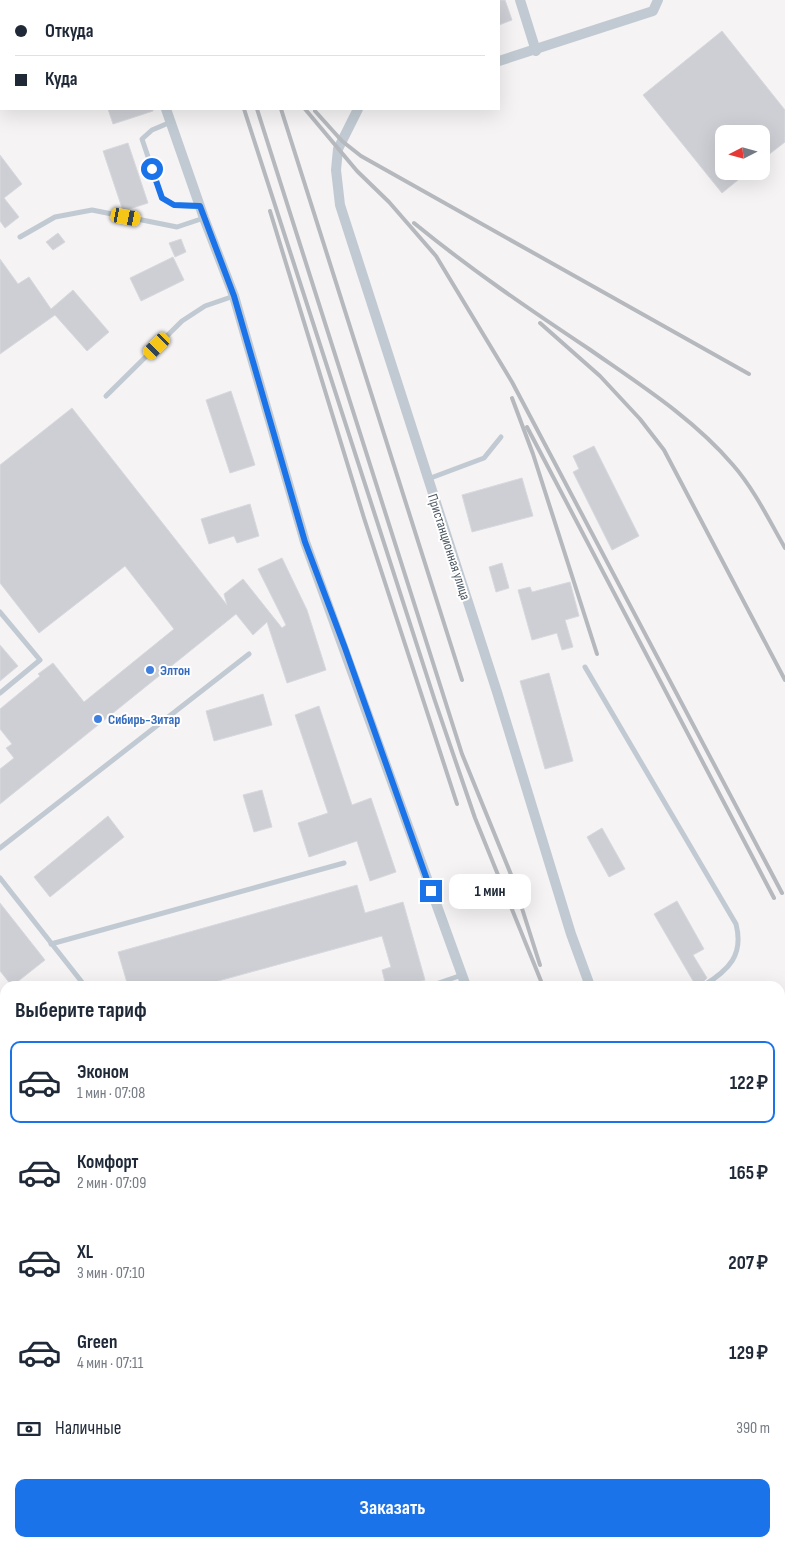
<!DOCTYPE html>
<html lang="ru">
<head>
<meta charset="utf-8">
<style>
  :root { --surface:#fff; --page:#f6f6f7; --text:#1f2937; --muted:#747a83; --line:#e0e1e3; --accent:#1a73e8 }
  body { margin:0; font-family:"Sofia Sans Condensed",sans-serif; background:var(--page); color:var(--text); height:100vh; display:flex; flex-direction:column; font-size:19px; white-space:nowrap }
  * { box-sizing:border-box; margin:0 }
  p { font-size:16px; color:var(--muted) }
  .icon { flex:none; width:28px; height:28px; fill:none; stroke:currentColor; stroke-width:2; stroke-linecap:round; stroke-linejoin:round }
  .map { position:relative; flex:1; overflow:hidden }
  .details { position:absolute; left:0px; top:981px; width:785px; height:566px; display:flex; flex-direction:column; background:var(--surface); border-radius:15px 15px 0 0; box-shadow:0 5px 20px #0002 }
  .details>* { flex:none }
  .hud { position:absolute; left:0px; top:0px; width:500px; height:110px; box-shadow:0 5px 20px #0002; display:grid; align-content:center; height:110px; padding:0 15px; background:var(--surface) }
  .needle { width:32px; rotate:264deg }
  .fabs { position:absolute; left:715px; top:125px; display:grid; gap:10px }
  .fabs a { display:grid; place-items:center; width:55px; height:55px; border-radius:10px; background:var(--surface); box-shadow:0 5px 20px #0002; font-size:25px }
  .end { position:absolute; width:22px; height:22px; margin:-11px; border:6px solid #1a73e8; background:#fff; box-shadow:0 0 0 2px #fff }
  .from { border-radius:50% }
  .bubble { position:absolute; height:35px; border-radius:10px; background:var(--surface); box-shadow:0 5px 20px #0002; font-size:16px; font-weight:700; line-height:35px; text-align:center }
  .car { position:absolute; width:15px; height:30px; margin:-15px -8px; border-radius:6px; box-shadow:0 0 4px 1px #0007; background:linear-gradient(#f5c518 24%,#345 0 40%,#f5c518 0 76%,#345 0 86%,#f5c518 0) }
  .hud b { display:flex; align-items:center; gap:18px; height:48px; font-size:19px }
  .hud b+b { border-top:1px solid var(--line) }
  .hud i { width:12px; height:12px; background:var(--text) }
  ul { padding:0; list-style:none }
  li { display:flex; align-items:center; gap:15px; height:82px; margin:0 10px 8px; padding:0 5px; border:2px solid transparent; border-radius:10px }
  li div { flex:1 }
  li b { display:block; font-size:19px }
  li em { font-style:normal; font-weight:700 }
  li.on { border-color:var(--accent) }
  li>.icon { width:45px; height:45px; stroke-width:1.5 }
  h2 { padding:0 15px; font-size:22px; line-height:60px }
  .pay { display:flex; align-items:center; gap:12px; height:55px; padding:0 15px; font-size:19px }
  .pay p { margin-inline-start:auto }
  .cta { display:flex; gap:10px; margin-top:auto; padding:10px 15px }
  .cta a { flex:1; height:58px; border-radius:10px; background:var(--accent); color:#fff; font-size:20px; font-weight:700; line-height:58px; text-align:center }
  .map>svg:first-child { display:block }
</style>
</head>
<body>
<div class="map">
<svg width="785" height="1547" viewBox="0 0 785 1547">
  <rect width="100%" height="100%" fill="#f5f3f3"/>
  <g fill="#cdcfd5" stroke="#d7d9de">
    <polygon points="499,0 505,0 512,20 499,25"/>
    <polygon points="722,31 785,110 785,142 767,156 761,149 761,134 724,134 724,171 749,171 722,193 643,95"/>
    <polygon points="108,109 153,109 153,111 113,124"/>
    <polygon points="128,143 148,203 123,211 103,151"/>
    <polygon points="0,155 22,184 4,198 19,217 5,228 0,221"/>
    <polygon points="58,233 65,242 53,250 46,242"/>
    <polygon points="181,239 186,252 175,257 169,243"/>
    <polygon points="173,257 184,280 141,301 130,278"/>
    <polygon points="0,259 18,284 29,277 51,309 73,290 109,332 87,351 55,315 0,354"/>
    <polygon points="231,391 255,465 230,473 206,400"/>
    <polygon points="72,408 227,605 224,594 243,579 282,628 286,625 258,569 282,558 307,610 326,670 287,683 267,622 253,635 236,614 0,804 0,769 14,758 6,748 12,744 0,729 0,709 40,676 38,674 53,663 84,702 174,629 125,566 39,633 0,583 0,465"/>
    <polygon points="594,446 639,536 612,550 573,472 579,469 573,456"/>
    <polygon points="522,478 533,516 472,532 462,495"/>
    <polygon points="250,504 259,536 237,543 234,536 209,544 201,519"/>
    <polygon points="502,563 509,588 496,592 489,567"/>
    <polygon points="570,582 579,616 565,620 573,647 562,650 557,633 532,640 518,590 530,587 532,592"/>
    <polygon points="0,645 18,666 0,681"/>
    <polygon points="549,673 573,761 545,769 520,681"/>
    <polygon points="263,694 272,725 214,741 206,711"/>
    <polygon points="319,706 352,805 371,798 396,872 370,881 357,841 309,857 298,823 328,813 295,715"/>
    <polygon points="262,790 272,827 254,832 243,795"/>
    <polygon points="108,816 124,837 50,897 34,877"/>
    <polygon points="602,828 625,869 609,877 587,837"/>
    <polygon points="357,885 365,913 403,902 425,980 401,986 386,986 382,970 391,967 382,936 200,986 128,986 118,952"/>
    <polygon points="677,901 704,949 693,955 707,978 699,986 696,986 654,914"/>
    <polygon points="0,903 45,960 12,986 0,971"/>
  </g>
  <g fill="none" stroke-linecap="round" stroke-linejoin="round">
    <g stroke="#c1cad2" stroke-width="5">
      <polyline points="25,1 27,0"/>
      <polyline points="0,20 1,19"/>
      <polyline points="171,122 152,130 142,139 162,198 174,205 200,207"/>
      <polyline points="20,237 55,217 92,210 177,227 204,218"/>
      <polyline points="106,396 182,321 205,306 234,296"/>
      <polyline points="428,479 484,458 501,437"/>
      <polyline points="0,612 40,660 0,693"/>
      <path d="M585,667L736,924C744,955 729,970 703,986"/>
      <polyline points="0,848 249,654"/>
      <polyline points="0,878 85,986"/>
      <polyline points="51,944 344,863"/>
      <polyline points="430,986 462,975"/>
      <polyline points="0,1048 5,1054"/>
      <polyline points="0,1074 5,1073"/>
      <polyline points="651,1547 664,1542"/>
    </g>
    <g stroke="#c1cad2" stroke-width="10">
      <polyline points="124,0 124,1"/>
      <polyline points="375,0 375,1"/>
      <polyline points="520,0 536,51"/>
      <polyline points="499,61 653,11 658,0"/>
      <polyline points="166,109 204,218 234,296 305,542 466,986"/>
      <polyline points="358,109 338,149 336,170 340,205 497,692 571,934 590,986"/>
      <polyline points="0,1201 5,1208"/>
      <polyline points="0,1411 5,1411"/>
      <polyline points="0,1539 5,1539"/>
      <polyline points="273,1542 276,1547"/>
    </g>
    <g stroke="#c1cbd6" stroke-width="15">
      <polyline points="0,1122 5,1122"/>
      <polyline points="780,1434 785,1447"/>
    </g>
    <g stroke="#b5b8bd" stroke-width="4">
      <polyline points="223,0 223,1"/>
      <polyline points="250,0 251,1"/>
      <polyline points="244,109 435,701 475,818 543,986"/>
      <polyline points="257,109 462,754 512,877 540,965"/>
      <polyline points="281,109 462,680"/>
      <polyline points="305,109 357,171 389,202 436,256 512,382 782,893"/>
      <polyline points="315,111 342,141 361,156 749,374"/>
      <polyline points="270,211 364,518 457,804"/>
      <path d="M414,223C470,269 529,309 589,349C639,384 693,418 733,465C754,489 769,520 785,548"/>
      <polyline points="540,323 600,376 640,419 664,450 785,680"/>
      <polyline points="512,398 533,454 597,654"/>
      <polyline points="527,427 774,898"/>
      <polyline points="635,1547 636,1542"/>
    </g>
  </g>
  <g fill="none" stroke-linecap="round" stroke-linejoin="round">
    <polyline stroke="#1a73e8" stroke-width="6" points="152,169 162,198 174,205 200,206 234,296 305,542 345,648 431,891"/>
  </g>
  <g fill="#3f7fe0" stroke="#fff" stroke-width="2">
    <circle cx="150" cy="670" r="5"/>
    <circle cx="98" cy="719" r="5"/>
  </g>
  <g text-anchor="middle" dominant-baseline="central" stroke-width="4" stroke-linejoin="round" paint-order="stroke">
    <g font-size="14" fill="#4a5661" stroke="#fff">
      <text transform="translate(449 547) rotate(72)">Пристанционная улица</text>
    </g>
    <g font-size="14" font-weight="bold" fill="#366cbe" stroke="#fff" text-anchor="start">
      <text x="160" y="670">Элтон</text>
      <text x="108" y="719">Сибирь-Зитар</text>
    </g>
  </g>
</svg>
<div class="fabs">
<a><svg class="needle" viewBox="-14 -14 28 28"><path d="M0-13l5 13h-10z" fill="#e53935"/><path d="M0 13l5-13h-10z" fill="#747a83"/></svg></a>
</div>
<i class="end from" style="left:152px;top:169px"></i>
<i class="end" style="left:431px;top:891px"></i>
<div class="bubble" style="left:449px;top:874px;width:82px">1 мин</div>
<i class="car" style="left:126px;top:217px;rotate:101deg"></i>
<i class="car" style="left:157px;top:346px;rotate:225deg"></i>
<div class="hud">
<b><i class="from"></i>Откуда</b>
<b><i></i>Куда</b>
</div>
<section class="details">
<h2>Выберите тариф</h2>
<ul>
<li class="on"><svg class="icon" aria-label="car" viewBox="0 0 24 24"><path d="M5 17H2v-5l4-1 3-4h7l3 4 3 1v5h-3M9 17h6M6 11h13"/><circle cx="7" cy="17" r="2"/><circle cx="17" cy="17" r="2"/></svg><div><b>Эконом</b><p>1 мин · 07:08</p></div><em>122 ₽</em></li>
<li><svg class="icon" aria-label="car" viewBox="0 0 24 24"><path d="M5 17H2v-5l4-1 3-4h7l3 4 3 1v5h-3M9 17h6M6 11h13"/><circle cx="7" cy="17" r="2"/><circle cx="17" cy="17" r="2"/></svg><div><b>Комфорт</b><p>2 мин · 07:09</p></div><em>165 ₽</em></li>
<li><svg class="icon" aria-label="car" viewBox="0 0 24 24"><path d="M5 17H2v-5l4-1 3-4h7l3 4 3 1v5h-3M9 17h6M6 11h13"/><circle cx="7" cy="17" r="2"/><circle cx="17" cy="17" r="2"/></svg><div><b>XL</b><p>3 мин · 07:10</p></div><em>207 ₽</em></li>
<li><svg class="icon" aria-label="car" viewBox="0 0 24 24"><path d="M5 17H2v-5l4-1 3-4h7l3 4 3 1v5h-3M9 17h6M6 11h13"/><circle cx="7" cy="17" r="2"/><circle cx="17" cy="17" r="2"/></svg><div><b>Green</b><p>4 мин · 07:11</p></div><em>129 ₽</em></li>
</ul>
<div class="pay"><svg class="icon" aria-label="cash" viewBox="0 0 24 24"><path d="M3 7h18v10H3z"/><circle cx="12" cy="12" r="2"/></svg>Наличные<p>390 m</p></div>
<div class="cta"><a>Заказать</a></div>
</section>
</div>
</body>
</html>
